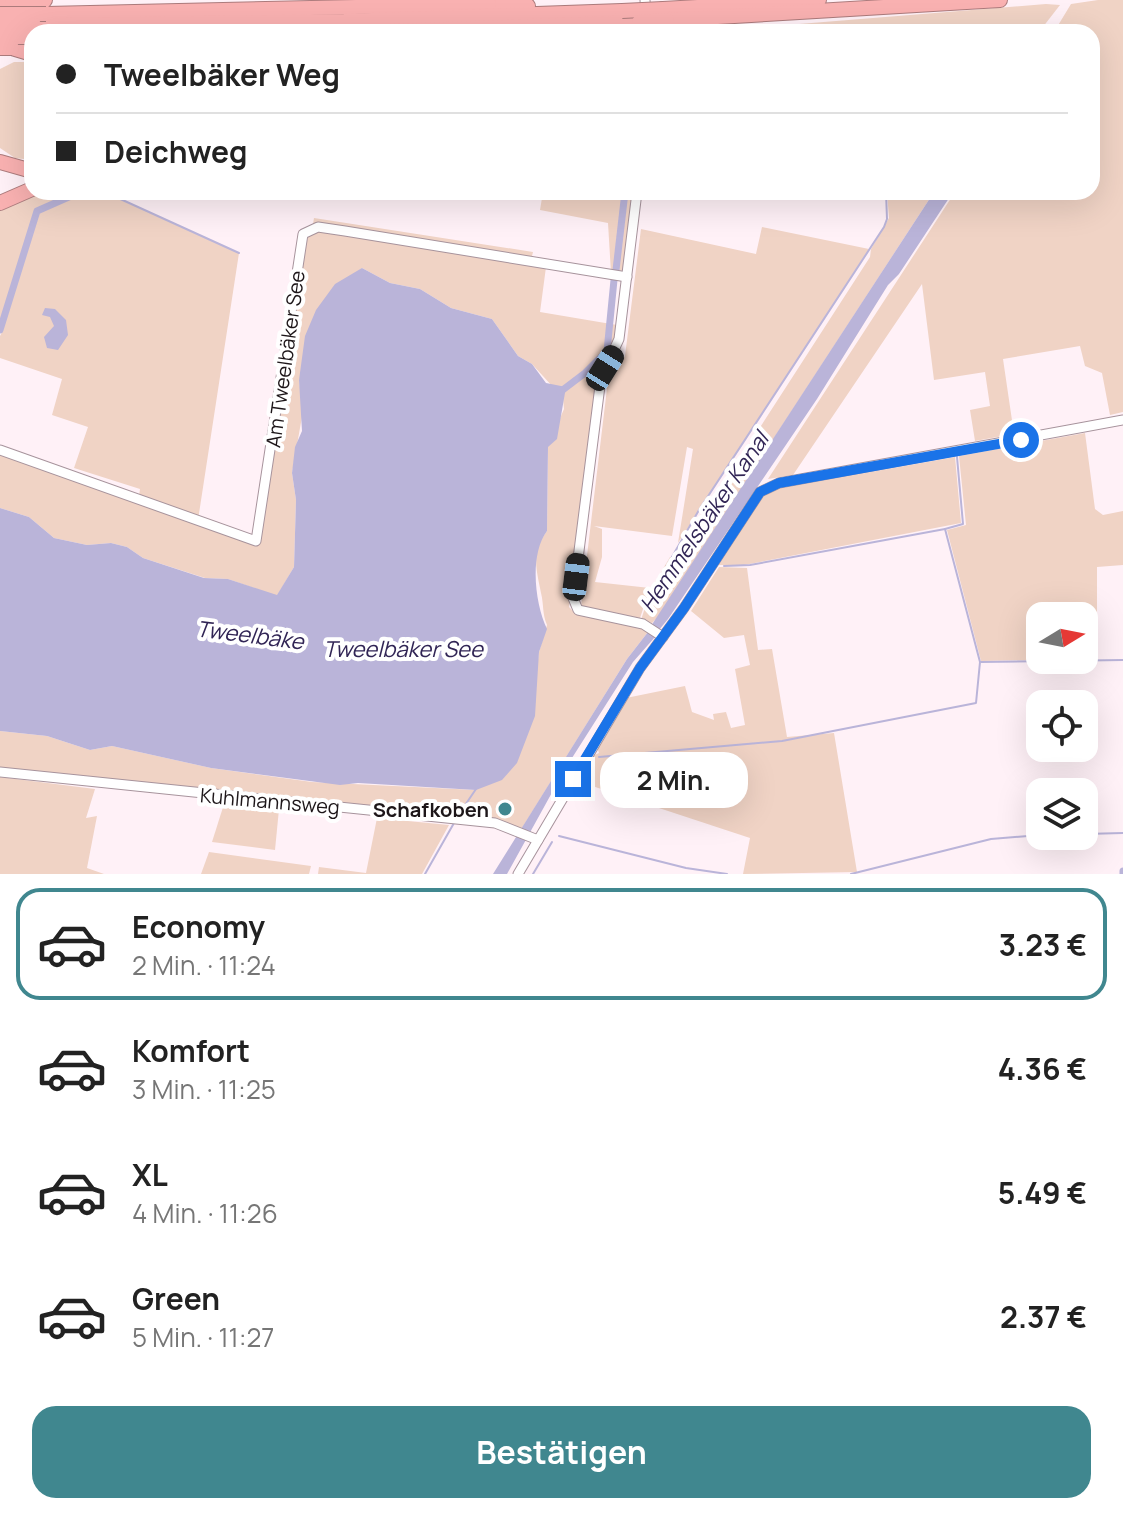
<!DOCTYPE html>
<html lang="de">
<head>
<meta charset="utf-8">
<style>
  :root { --surface:#fff; --page:#f2f2f2; --text:#222; --muted:#767676; --line:#e0e0e0; --accent:#40878f }
  body { margin:0; font-family:Manrope,sans-serif; background:var(--page); color:var(--text); height:100vh; display:flex; flex-direction:column; font-size:30px; white-space:nowrap }
  * { box-sizing:border-box; margin:0 }
  p { font-size:26px; color:var(--muted) }
  .icon { flex:none; width:44px; height:44px; fill:none; stroke:currentColor; stroke-width:2; stroke-linecap:round; stroke-linejoin:round }
  .map { position:relative; height:874px; overflow:hidden }
  .panel { display:flex; flex-direction:column; background:var(--surface); flex:1 }
  .panel>* { flex:none }
  .top-card { position:absolute; left:24px; top:24px; width:1076px; height:176px; border-radius:24px; box-shadow:0 8px 32px #0002; display:grid; align-content:center; height:176px; padding:0 32px; background:var(--surface) }
  .needle { width:52px; rotate:80deg }
  .buttons { position:absolute; left:1026px; top:602px; display:grid; gap:16px }
  .buttons a { display:grid; place-items:center; width:72px; height:72px; border-radius:16px; background:var(--surface); box-shadow:0 8px 32px #0002; font-size:40px }
  .end { position:absolute; width:36px; height:36px; margin:-18px; border:10px solid #1a73e8; background:#fff; box-shadow:0 0 0 4px #fff }
  .from { border-radius:50% }
  .bubble { position:absolute; height:56px; border-radius:24px; background:var(--surface); box-shadow:0 8px 32px #0002; font-size:26px; font-weight:700; line-height:56px; text-align:center }
  .car { position:absolute; width:24px; height:48px; margin:-24px -12px; border-radius:10px; box-shadow:0 0 6px 2px #0007; background:linear-gradient(#222 24%,#8ab4d8 0 40%,#222 0 76%,#8ab4d8 0 86%,#222 0) }
  .top-card b { display:flex; align-items:center; gap:28px; height:76px; font-size:30px }
  .top-card b+b { border-top:2px solid var(--line) }
  .top-card i { width:20px; height:20px; background:var(--text) }
  ul { padding:14px 0 0; list-style:none }
  li { display:flex; align-items:center; gap:24px; height:112px; margin:0 16px 12px; padding:0 16px; border:4px solid transparent; border-radius:24px }
  li div { flex:1 }
  li b { display:block; font-size:30px }
  li em { font-style:normal; font-weight:700 }
  li.selected { border-color:var(--accent) }
  li>.icon { width:72px; height:72px; stroke-width:1.5 }
  .primary-button { display:flex; gap:16px; margin-top:auto; padding:16px 32px }
  .primary-button a { flex:1; height:92px; border-radius:24px; background:var(--accent); color:#fff; font-size:32px; font-weight:700; line-height:92px; text-align:center }
  .map>svg:first-child { display:block }
</style>
</head>
<body>
<div class="map">
<svg width="1123" height="874" viewBox="0 0 1123 874">
  <rect width="100%" height="100%" fill="#fff1f7"/>
  <g fill="#f0d3c5">
    <polygon points="1098,0 1123,0 1123,412 1110,415 1102,373 1085,366 1080,346 1003,359 1014,434 975,441 970,410 990,406 985,372 934,380 922,284 793,475 768,479 955,192 1092,192 1092,32 1054,32 1071,4"/>
    <polygon points="1046,4 1060,5 1039,32 701,32"/>
    <polygon points="14,62 32,62 32,160 15,158 0,148 0,69"/>
    <polygon points="44,192 104,192 239,253 198,520 139,496 140,489 74,468 88,427 52,415 62,379 0,358 0,336 4,328 0,326 0,211"/>
    <polygon points="543,192 634,192 625,270 611,273 608,223 540,210"/>
    <polygon points="887,192 934,192 657,618 652,623 641,620 651,589 670,557 677,556 870,257 871,249 889,218"/>
    <polygon points="314,218 533,252 531,260 313,224"/>
    <polygon points="762,227 869,249 678,543 693,449 687,447 672,536 594,526 602,529 602,557 595,582 650,588 640,618 581,606 608,380 625,356 641,229 756,254"/>
    <path d="M314,229L546,267L540,312L617,325C614,347 604,363 600,384C587,458 578,533 569,607L575,613L637,625L648,632L627,659L522,828L466,816L0,769V731L47,736L90,750L112,746L211,768L312,782L476,790L536,676L539,652L547,625C542,613 544,605 541,593C537,571 530,553 547,531L548,446L564,409L563,398L532,364L518,356L492,319L451,308L420,289L390,283L362,268L299,380L303,411L292,473L296,500L294,567L277,596L228,579L205,578L143,558L127,547L111,543L87,545L54,538L29,517L0,508V453L259,542L308,235Z"/>
    <polygon points="1085,433 1095,509 1103,515 1123,511 1123,565 1097,567 1097,659 1084,659 1084,616 1040,616 1040,660 981,661 947,530 966,525 959,456"/>
    <polygon points="955,457 961,523 744,565 717,565 764,493 775,489"/>
    <polygon points="719,567 747,568 758,650 772,649 787,737 834,733 857,872 743,874 750,838 577,781 592,756 599,753 597,747 626,698 685,686 692,712 714,720 713,714 726,712 731,728 745,725 735,669 750,665 744,635 724,638 691,611"/>
    <polygon points="0,777 95,789 86,818 97,816 87,868 104,874 0,874"/>
    <polygon points="224,804 279,809 275,850 212,842"/>
    <polygon points="377,818 449,825 422,874 318,874 319,867 366,873"/>
    <polygon points="209,852 311,866 309,874 201,874"/>
  </g>
  <g fill="#bab4d9">
    <polygon points="934,192 953,192 899,274 888,285 817,399 668,619 659,630 651,626"/>
    <path d="M362,268L390,283L420,289L451,308L492,319L518,356L532,364L546,383L566,387L557,439L548,447L547,531C529,555 535,604 547,629L539,652L535,716L517,763L502,780L476,790L358,783L340,785L211,768L112,746L90,750L47,736L0,731V508L29,517L54,538L87,545L111,543L127,547L143,558L204,578L228,579L277,595L294,567L296,500L292,473L295,447L302,431L299,380L305,336L316,310L335,284Z"/>
    <polygon points="45,308 55,309 66,320 68,335 58,350 47,348 44,337 54,326 50,317 42,315"/>
    <polygon points="648,632 655,637 633,662 565,769 507,874 493,874 627,659"/>
  </g>
  <g fill="none" stroke-linecap="round" stroke-linejoin="round">
    <g stroke="#bab4d9" stroke-width="2">
      <polyline points="981,32 984,28"/>
      <polyline points="105,192 239,253"/>
      <polyline points="945,529 963,524 957,457"/>
      <polyline points="653,590 699,510 884,227 887,219 886,192"/>
      <polyline points="981,662 1123,660"/>
      <polyline points="599,757 782,741 976,703 980,662 945,529 750,565 724,566"/>
      <polyline points="459,814 476,789"/>
      <polyline points="1084,834 1123,833"/>
      <polyline points="559,836 686,868 727,874"/>
      <polyline points="425,874 454,823"/>
      <polyline points="533,874 552,842"/>
      <polyline points="851,874 991,839 1040,835"/>
    </g>
    <g stroke="#bab4d9" stroke-width="7">
      <polyline points="616,270 625,192"/>
      <polyline points="0,330 37,211 71,196"/>
      <polyline points="560,392 585,373 607,351 614,280"/>
      <polyline points="1123,874 1123,871"/>
    </g>
    <g stroke="#a7939c" stroke-width="11">
      <g id="minor">
        <polyline points="645,0 647,32"/>
        <polyline points="637,192 619,339 601,378 573,598 578,610 643,624 663,637"/>
        <polyline points="0,450 256,541 303,234 318,227 345,231 627,277"/>
        <polyline points="0,772 495,823 538,840"/>
        <polyline points="518,874 640,668 684,608 760,492 779,483 1123,420"/>
      </g>
    </g>
    <g stroke="#ac7b7c" stroke-width="16">
      <g id="highway">
        <polyline points="0,2 2,0"/>
        <polyline points="481,3 528,6"/>
        <polyline points="663,9 819,0"/>
        <polyline points="46,14 489,4"/>
        <polyline points="0,18 16,0"/>
        <polyline points="27,20 45,0"/>
        <polyline points="667,20 1000,0"/>
        <polyline points="11,21 30,0"/>
        <polyline points="34,25 344,21 622,11"/>
        <polyline points="361,32 639,22"/>
        <polyline points="12,48 32,54"/>
        <polyline points="0,162 32,171"/>
        <polyline points="0,203 32,189"/>
      </g>
    </g>
    <use href="#minor" stroke="#fff" stroke-width="9"/>
    <use href="#highway" stroke="#f9b1b1" stroke-width="14"/>
    <g stroke="#ac7b7c" stroke-width="16" stroke-linecap="butt">
      <g id="highway-bridge">
        <polyline points="622,11 663,9"/>
        <polyline points="0,14 46,14"/>
        <polyline points="639,22 667,20"/>
        <polyline points="0,25 34,25"/>
        <polyline points="0,37 27,37"/>
        <polyline points="0,48 12,48"/>
      </g>
    </g>
    <use href="#highway-bridge" stroke="#f9b1b1" stroke-width="14"/>
  </g>
  <g fill="none" stroke-linecap="round" stroke-linejoin="round">
    <polyline stroke="#1a73e8" stroke-width="10" points="573,779 640,668 684,608 760,492 779,483 1021,440"/>
  </g>
  <circle fill="#40878f" stroke="#fff" stroke-width="3" cx="505" cy="809" r="8"/>
  <g text-anchor="middle" dominant-baseline="central" stroke-width="8" stroke-linejoin="round" paint-order="stroke">
    <g font-size="20" fill="#1d1619" stroke="#fff">
      <text transform="translate(285 359) rotate(-82)">Am Tweelbäker See</text>
      <text transform="translate(270 801) rotate(5)">Kuhlmannsweg</text>
    </g>
    <g font-size="20" font-weight="bold" fill="#1d1619" stroke="#fff" text-anchor="end">
      <text x="489" y="809">Schafkoben</text>
    </g>
    <g font-size="22" font-style="italic" fill="#312555" stroke="#fff">
      <text transform="translate(704 522) rotate(-56)">Hemmelsbäker Kanal</text>
      <text transform="translate(250 635) rotate(7)">Tweelbäke</text>
      <text x="403" y="649">Tweelbäker See</text>
    </g>
  </g>
</svg>
<div class="buttons">
<a><svg class="needle" viewBox="-14 -14 28 28"><path d="M0-13l5 13h-10z" fill="#e53935"/><path d="M0 13l5-13h-10z" fill="#767676"/></svg></a>
<a><svg class="icon" aria-label="locate" viewBox="0 0 24 24"><circle cx="12" cy="12" r="6"/><path d="M12 2v4M12 18v4M2 12h4M18 12h4"/></svg></a>
<a><svg class="icon" aria-label="layers" viewBox="0 0 24 24"><path d="M12 4l9 5-9 5-9-5zM3 14l9 5 9-5"/></svg></a>
</div>
<i class="end from" style="left:1021px;top:440px"></i>
<i class="end" style="left:573px;top:779px"></i>
<div class="bubble" style="left:600px;top:752px;width:148px">2 Min.</div>
<i class="car" style="left:605px;top:368px;rotate:32deg"></i>
<i class="car" style="left:576px;top:577px;rotate:7deg"></i>
<div class="top-card">
<b><i class="from"></i>Tweelbäker Weg</b>
<b><i></i>Deichweg</b>
</div>
</div>
<section class="panel">
<ul>
<li class="selected"><svg class="icon" aria-label="car" viewBox="0 0 24 24"><path d="M5 17H2v-5l4-1 3-4h7l3 4 3 1v5h-3M9 17h6M6 11h13"/><circle cx="7" cy="17" r="2"/><circle cx="17" cy="17" r="2"/></svg><div><b>Economy</b><p>2 Min. · 11:24</p></div><em>3.23 €</em></li>
<li><svg class="icon" aria-label="car" viewBox="0 0 24 24"><path d="M5 17H2v-5l4-1 3-4h7l3 4 3 1v5h-3M9 17h6M6 11h13"/><circle cx="7" cy="17" r="2"/><circle cx="17" cy="17" r="2"/></svg><div><b>Komfort</b><p>3 Min. · 11:25</p></div><em>4.36 €</em></li>
<li><svg class="icon" aria-label="car" viewBox="0 0 24 24"><path d="M5 17H2v-5l4-1 3-4h7l3 4 3 1v5h-3M9 17h6M6 11h13"/><circle cx="7" cy="17" r="2"/><circle cx="17" cy="17" r="2"/></svg><div><b>XL</b><p>4 Min. · 11:26</p></div><em>5.49 €</em></li>
<li><svg class="icon" aria-label="car" viewBox="0 0 24 24"><path d="M5 17H2v-5l4-1 3-4h7l3 4 3 1v5h-3M9 17h6M6 11h13"/><circle cx="7" cy="17" r="2"/><circle cx="17" cy="17" r="2"/></svg><div><b>Green</b><p>5 Min. · 11:27</p></div><em>2.37 €</em></li>
</ul>
<div class="primary-button"><a>Bestätigen</a></div>
</section>
</body>
</html>
